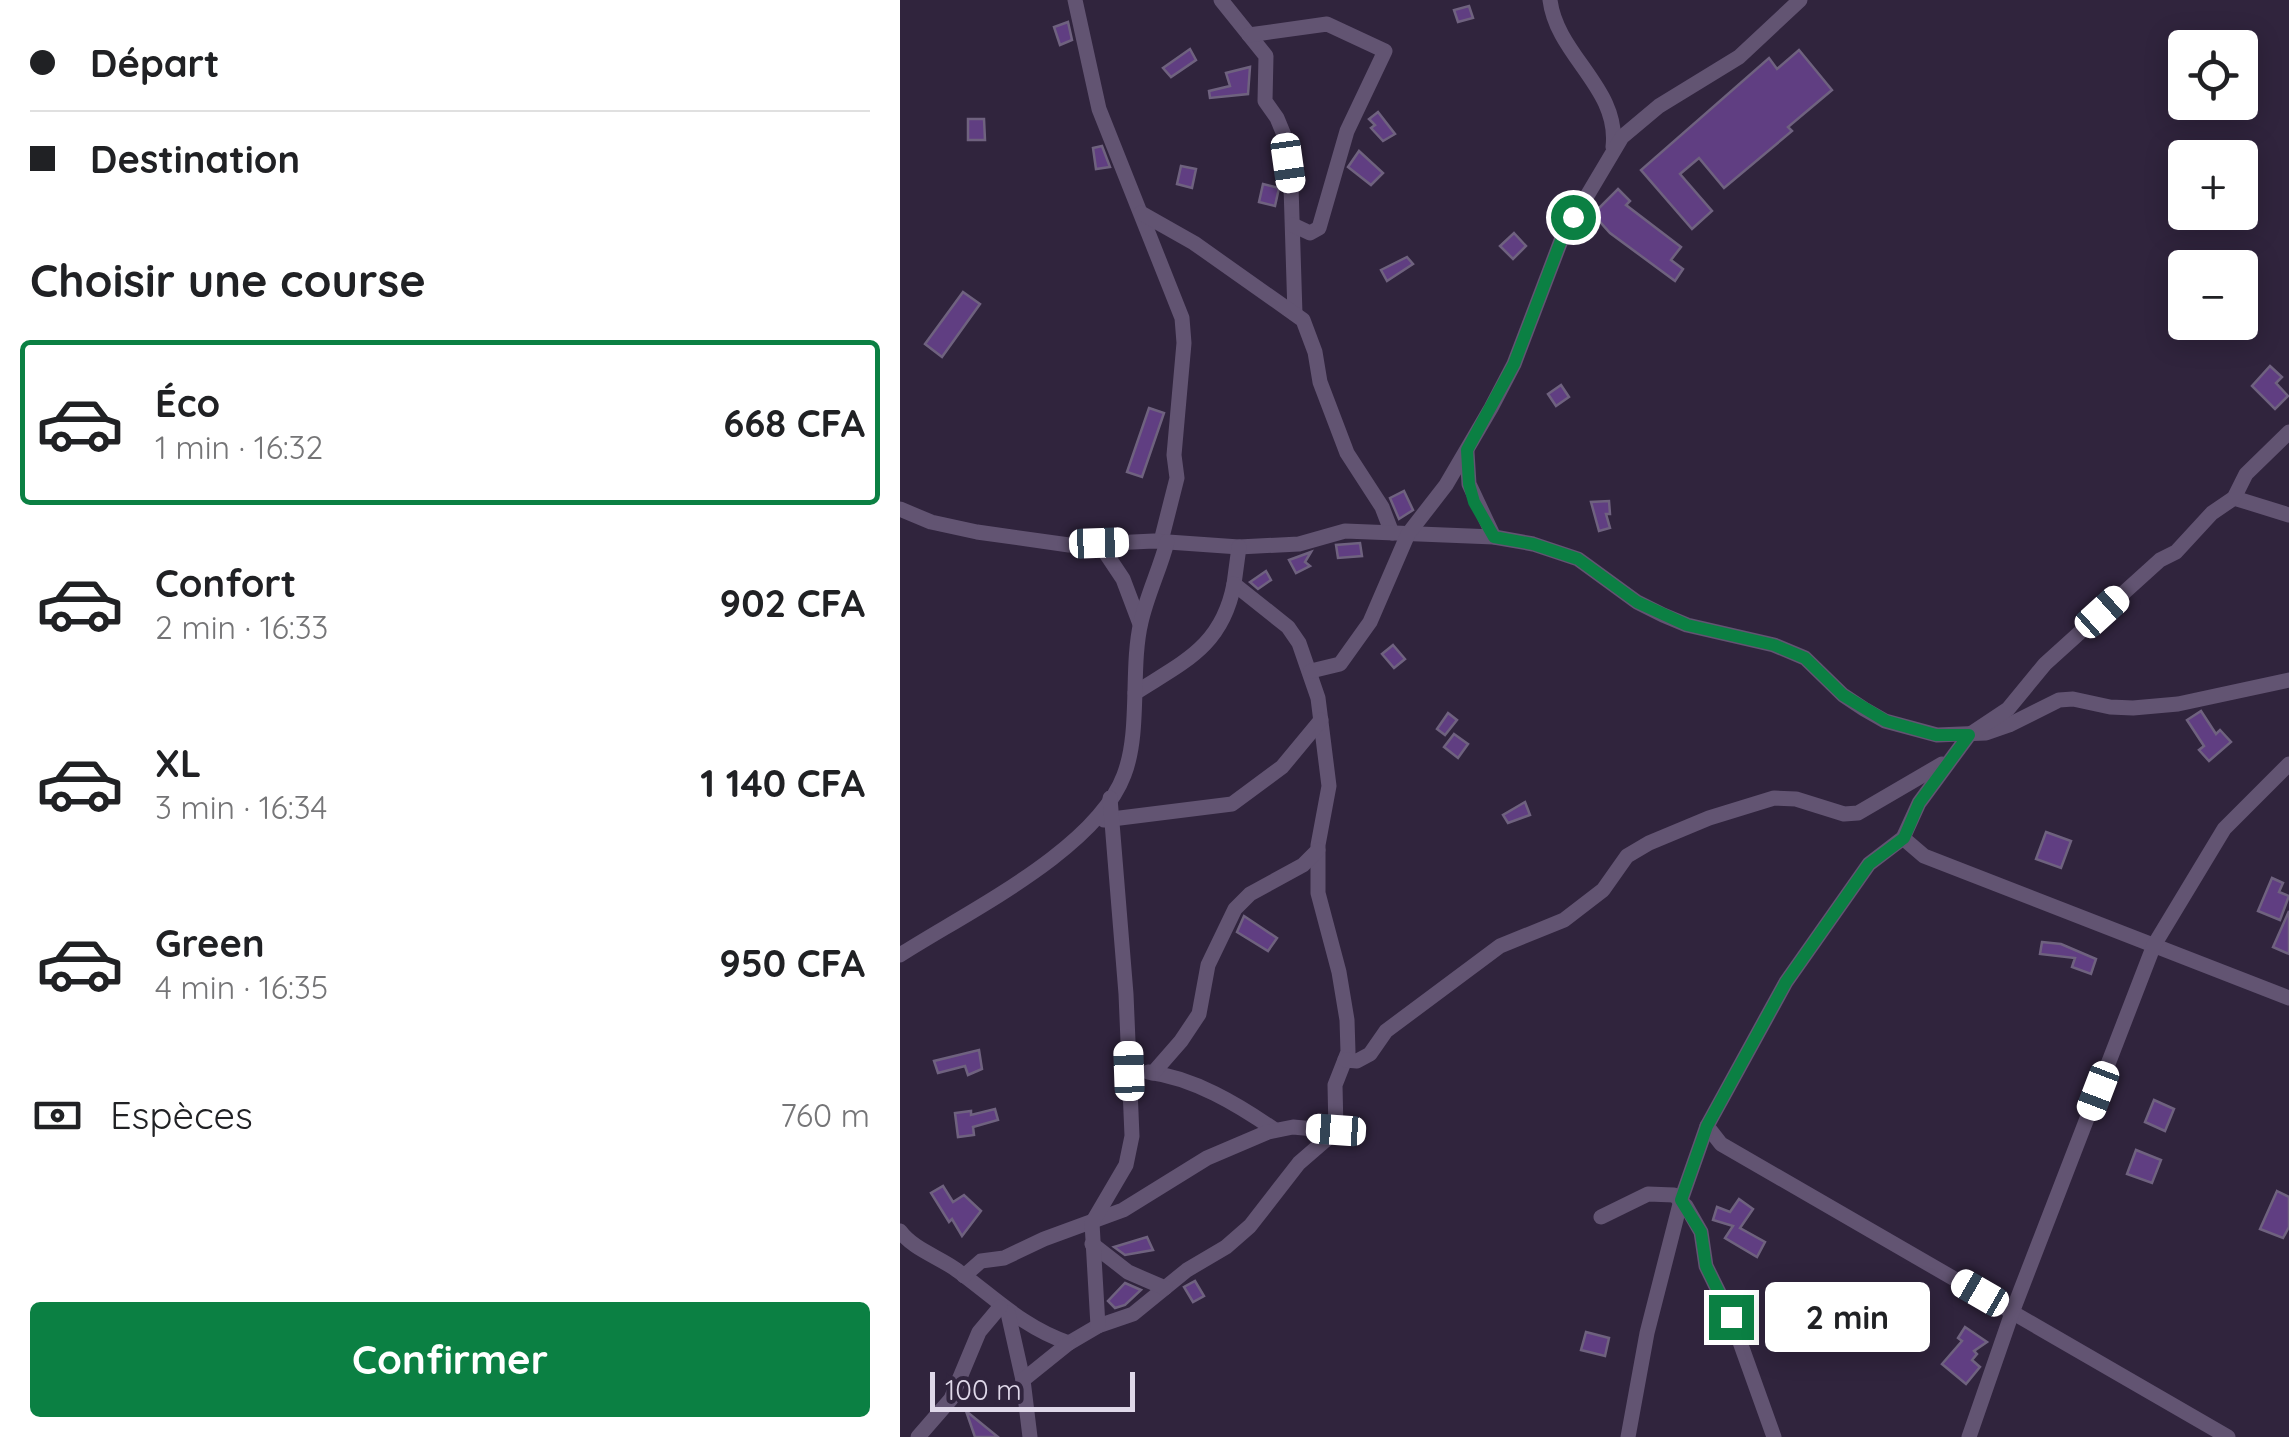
<!DOCTYPE html>
<html lang="fr">
<head>
<meta charset="utf-8">
<style>
  :root { --surface:#fff; --page:#f6f6f6; --text:#202124; --muted:#757577; --line:#e0e0e0; --accent:#0b8043 }
  body { margin:0; font-family:Quicksand,sans-serif; background:var(--page); color:var(--text); height:100vh; display:flex; flex-direction:column; font-size:38px; white-space:nowrap }
  * { box-sizing:border-box; margin:0 }
  p { font-size:32px; color:var(--muted) }
  .icon { flex:none; width:55px; height:55px; fill:none; stroke:currentColor; stroke-width:2; stroke-linecap:round; stroke-linejoin:round }
  .map { position:relative; flex:1; overflow:hidden }
  .sheet { display:flex; flex-direction:column; background:var(--surface); width:900px }
  .sheet>* { flex:none }
  .hud { display:grid; align-content:center; height:220px; padding:0 30px; background:var(--surface) }
  .controls { position:absolute; left:1268px; top:30px; display:grid; gap:20px }
  .controls a { display:grid; place-items:center; width:90px; height:90px; border-radius:10px; background:var(--surface); box-shadow:0 5px 25px #0003; font-size:50px }
  .scale { position:absolute; left:30px; bottom:25px; width:205px; box-sizing:border-box; padding-left:10px; border:5px solid #dfd8e9; border-top:0; font-size:28px; line-height:35px; white-space:nowrap; color:#dfd8e9; -webkit-text-stroke:8px #30243d; paint-order:stroke }
  .end { position:absolute; width:45px; height:45px; margin:-22px; border:12px solid #0b8043; background:#fff; box-shadow:0 0 0 5px #fff }
  .from { border-radius:50% }
  .bubble { position:absolute; height:70px; border-radius:10px; background:var(--surface); box-shadow:0 5px 25px #0003; font-size:32px; font-weight:700; line-height:70px; text-align:center }
  .car { position:absolute; width:30px; height:60px; margin:-30px -15px; border-radius:12px; box-shadow:0 0 8px 2px #0007; background:linear-gradient(#fff 24%,#345 0 40%,#fff 0 76%,#345 0 86%,#fff 0) }
  .hud b { display:flex; align-items:center; gap:35px; height:95px; font-size:38px }
  .hud b+b { border-top:2px solid var(--line) }
  .hud i { width:25px; height:25px; background:var(--text) }
  ul { padding:0; list-style:none }
  li { display:flex; align-items:center; gap:30px; height:165px; margin:0 20px 15px; padding:0 10px; border:5px solid transparent; border-radius:10px }
  li div { flex:1 }
  li b { display:block; font-size:38px }
  li em { font-style:normal; font-weight:700 }
  li.selected { border-color:var(--accent) }
  li>.icon { width:90px; height:90px; stroke-width:1.5 }
  h2 { padding:0 30px; font-size:45px; line-height:120px }
  .pay { display:flex; align-items:center; gap:25px; height:110px; padding:0 30px; font-size:38px }
  .pay p { margin-inline-start:auto }
  .action { display:flex; gap:20px; margin-top:auto; padding:20px 30px }
  .action a { flex:1; height:115px; border-radius:10px; background:var(--accent); color:#fff; font-size:40px; font-weight:700; line-height:115px; text-align:center }
  main { display:flex; flex:1; min-height:0 }
  .map>svg:first-child { display:block }
</style>
</head>
<body>
<main>
<section class="sheet">
<div class="hud">
<b><i class="from"></i>Départ</b>
<b><i></i>Destination</b>
</div>
<h2>Choisir une course</h2>
<ul>
<li class="selected"><svg class="icon" aria-label="car" viewBox="0 0 24 24"><path d="M5 17H2v-5l4-1 3-4h7l3 4 3 1v5h-3M9 17h6M6 11h13"/><circle cx="7" cy="17" r="2"/><circle cx="17" cy="17" r="2"/></svg><div><b>Éco</b><p>1 min · 16:32</p></div><em>668 CFA</em></li>
<li><svg class="icon" aria-label="car" viewBox="0 0 24 24"><path d="M5 17H2v-5l4-1 3-4h7l3 4 3 1v5h-3M9 17h6M6 11h13"/><circle cx="7" cy="17" r="2"/><circle cx="17" cy="17" r="2"/></svg><div><b>Confort</b><p>2 min · 16:33</p></div><em>902 CFA</em></li>
<li><svg class="icon" aria-label="car" viewBox="0 0 24 24"><path d="M5 17H2v-5l4-1 3-4h7l3 4 3 1v5h-3M9 17h6M6 11h13"/><circle cx="7" cy="17" r="2"/><circle cx="17" cy="17" r="2"/></svg><div><b>XL</b><p>3 min · 16:34</p></div><em>1 140 CFA</em></li>
<li><svg class="icon" aria-label="car" viewBox="0 0 24 24"><path d="M5 17H2v-5l4-1 3-4h7l3 4 3 1v5h-3M9 17h6M6 11h13"/><circle cx="7" cy="17" r="2"/><circle cx="17" cy="17" r="2"/></svg><div><b>Green</b><p>4 min · 16:35</p></div><em>950 CFA</em></li>
</ul>
<div class="pay"><svg class="icon" aria-label="cash" viewBox="0 0 24 24"><path d="M3 7h18v10H3z"/><circle cx="12" cy="12" r="2"/></svg>Espèces<p>760 m</p></div>
<div class="action"><a>Confirmer</a></div>
</section>
<div class="map">
<svg width="1389" height="1437" viewBox="0 0 1389 1437">
  <rect width="100%" height="100%" fill="#30243d"/>
  <g fill="#603e82" stroke="#6f627f" stroke-width="2.5">
    <polygon points="569,6 573,18 558,22 554,10"/>
    <polygon points="168,22 172,40 160,45 154,27"/>
    <polygon points="290,49 296,60 271,77 263,68"/>
    <polygon points="899,50 932,90 888,127 892,131 824,188 799,158 780,174 812,211 792,229 741,170 869,58 877,69"/>
    <polygon points="350,67 348,94 310,98 309,91 330,86 326,73"/>
    <polygon points="478,112 495,134 483,141 471,128 475,125 469,119"/>
    <polygon points="68,119 84,119 85,140 68,140"/>
    <polygon points="202,146 210,167 196,169 193,148"/>
    <polygon points="459,151 483,173 471,185 448,167"/>
    <polygon points="281,166 296,169 292,188 277,184"/>
    <polygon points="363,184 379,188 375,206 359,202"/>
    <polygon points="718,189 730,201 726,205 781,247 771,260 783,269 775,281 710,233 693,214"/>
    <polygon points="614,233 626,246 613,259 600,246"/>
    <polygon points="507,257 513,264 487,281 481,270"/>
    <polygon points="63,292 80,304 42,357 25,344"/>
    <polygon points="1370,366 1382,377 1376,383 1388,396 1375,409 1352,386"/>
    <polygon points="661,385 669,397 656,406 648,394"/>
    <polygon points="249,408 264,413 242,477 227,472"/>
    <polygon points="504,491 513,510 499,519 490,498"/>
    <polygon points="709,501 710,514 706,514 710,528 699,531 691,502"/>
    <polygon points="460,543 462,556 438,558 436,545"/>
    <polygon points="411,552 405,562 410,566 396,573 389,560"/>
    <polygon points="366,571 371,580 358,589 350,582"/>
    <polygon points="493,645 505,659 494,668 482,654"/>
    <polygon points="1301,711 1316,734 1320,730 1331,742 1309,761 1299,750 1304,746 1287,720"/>
    <polygon points="548,713 557,720 545,735 537,729"/>
    <polygon points="554,734 568,744 558,758 544,747"/>
    <polygon points="625,802 630,815 608,823 603,815"/>
    <polygon points="1146,832 1171,841 1161,868 1136,859"/>
    <polygon points="1372,878 1383,883 1379,892 1389,896 1380,920 1358,911"/>
    <polygon points="1389,911 1389,954 1373,947"/>
    <polygon points="344,916 377,938 368,951 337,932"/>
    <polygon points="1142,942 1161,944 1196,959 1191,974 1172,967 1175,958 1140,954"/>
    <polygon points="79,1050 82,1069 68,1075 65,1066 38,1073 34,1061"/>
    <polygon points="1254,1100 1274,1109 1265,1131 1245,1122"/>
    <polygon points="95,1109 98,1120 73,1127 74,1135 58,1137 55,1113 71,1111 71,1115"/>
    <polygon points="1236,1150 1261,1160 1252,1183 1227,1174"/>
    <polygon points="43,1186 53,1202 64,1195 81,1211 62,1236 52,1219 49,1222 31,1193"/>
    <polygon points="1377,1191 1389,1197 1389,1227 1383,1238 1360,1229"/>
    <polygon points="839,1199 853,1209 840,1228 865,1242 857,1257 825,1238 833,1226 813,1220 817,1207 830,1212"/>
    <polygon points="247,1237 253,1250 225,1255 214,1247"/>
    <polygon points="295,1281 304,1296 293,1302 284,1287"/>
    <polygon points="225,1283 241,1290 225,1305 215,1308 208,1301"/>
    <polygon points="903,1287 926,1300 916,1318 907,1313 900,1320 890,1309"/>
    <polygon points="1065,1327 1087,1342 1074,1351 1077,1354 1072,1360 1080,1367 1066,1384 1042,1364 1062,1341 1058,1338"/>
    <polygon points="686,1332 709,1338 705,1356 681,1350"/>
    <polygon points="66,1411 98,1437 75,1437"/>
  </g>
  <g fill="none" stroke-linecap="round" stroke-linejoin="round">
    <g stroke="#625472" stroke-width="15">
      <polyline points="175,0 199,109 282,318 284,343 274,455 277,478 261,541"/>
      <polyline points="321,0 366,56 365,101 377,118 384,135 391,186 395,314"/>
      <path d="M650,0C657,56 720,88 713,147"/>
      <polyline points="349,35 427,24 485,51 447,131 419,228 410,233 393,225"/>
      <polyline points="241,213 294,243 403,320 415,352 420,382 447,453 482,507 492,533"/>
      <polyline points="567,452 569,484 594,537"/>
      <polyline points="1334,498 1389,515"/>
      <polyline points="0,509 31,522 77,532 169,545 254,541 339,547 399,544 445,531 594,537 633,544 678,559 737,602 763,615 787,625 874,645 905,658 943,695 964,709 985,721 1037,735 1086,733 1109,725 1159,700 1173,699 1210,707 1233,708 1278,704 1389,680"/>
      <polyline points="199,543 223,579 240,624"/>
      <polyline points="339,547 334,584 388,627 399,643 418,698 429,786 418,845 418,893 439,972 447,1020 448,1052 435,1085 436,1131"/>
      <polyline points="411,671 440,664 470,622 508,534 546,485 591,408 614,364 662,238 722,137 759,106 839,57 900,0"/>
      <path d="M235,693C283,662 322,647 334,584"/>
      <polyline points="204,820 332,804 382,767 421,720"/>
      <polyline points="1003,838 1024,856 1389,998"/>
      <path d="M0,955C65,913 196,850 224,775C241,731 230,668 241,622C247,595 260,569 267,542"/>
      <polyline points="445,1060 457,1061 470,1054 486,1031 600,946 664,920 703,890 727,856 749,843 809,818 874,798 896,799 944,814 958,813 1042,764"/>
      <path d="M248,1072C294,1078 337,1104 375,1130"/>
      <polyline points="253,1073 281,1041 299,1014 308,965 335,909 350,894 403,865 418,850"/>
      <polyline points="807,1126 821,1144 1328,1437"/>
      <polyline points="701,1217 748,1194 774,1195 786,1206 801,1232 806,1266 831,1317 874,1437"/>
      <path d="M0,1231C14,1250 40,1257 58,1271C95,1298 124,1328 169,1343L198,1326L233,1314L287,1270L326,1247L350,1226L399,1163L436,1131"/>
      <polyline points="192,1244 228,1272 265,1288"/>
      <polyline points="64,1276 81,1261 104,1258 144,1239 223,1210 307,1158 368,1132 393,1127 436,1131"/>
      <polyline points="108,1313 123,1380 130,1437"/>
      <polyline points="198,1326 192,1223 226,1165 232,1136 226,994 210,798"/>
      <polyline points="123,1380 169,1343"/>
      <polyline points="18,1437 51,1399 79,1332 100,1307"/>
      <polyline points="728,1437 747,1333 781,1200 807,1126 886,982 969,864 1003,838 1019,803 1069,735 1108,709 1145,664 1260,560 1276,552 1312,513 1334,498 1346,474 1389,432"/>
      <polyline points="1069,1437 1113,1310 1254,945 1324,829 1389,764"/>
    </g>
  </g>
  <g fill="none" stroke-linecap="round" stroke-linejoin="round">
    <polyline stroke="#0b8043" stroke-width="12" points="673,217 662,238 614,364 567,450 569,484 574,502 594,537 633,544 678,559 737,602 787,625 874,645 905,658 943,695 986,721 1036,735 1069,735 1019,803 1004,838 969,864 886,982 807,1126 781,1200 801,1232 806,1266 831,1317"/>
  </g>
</svg>
<div class="controls">
<a><svg class="icon" aria-label="locate" viewBox="0 0 24 24"><circle cx="12" cy="12" r="6"/><path d="M12 2v4M12 18v4M2 12h4M18 12h4"/></svg></a>
<a>+</a>
<a>−</a>
</div>
<div class="scale">100 m</div>
<i class="end from" style="left:673px;top:217px"></i>
<i class="end" style="left:831px;top:1317px"></i>
<div class="bubble" style="left:865px;top:1282px;width:165px">2 min</div>
<i class="car" style="left:388px;top:163px;rotate:172deg"></i>
<i class="car" style="left:199px;top:543px;rotate:88deg"></i>
<i class="car" style="left:1202px;top:612px;rotate:48deg"></i>
<i class="car" style="left:229px;top:1071px;rotate:358deg"></i>
<i class="car" style="left:1198px;top:1091px;rotate:201deg"></i>
<i class="car" style="left:436px;top:1130px;rotate:274deg"></i>
<i class="car" style="left:1080px;top:1293px;rotate:300deg"></i>
</div>
</main>
</body>
</html>
